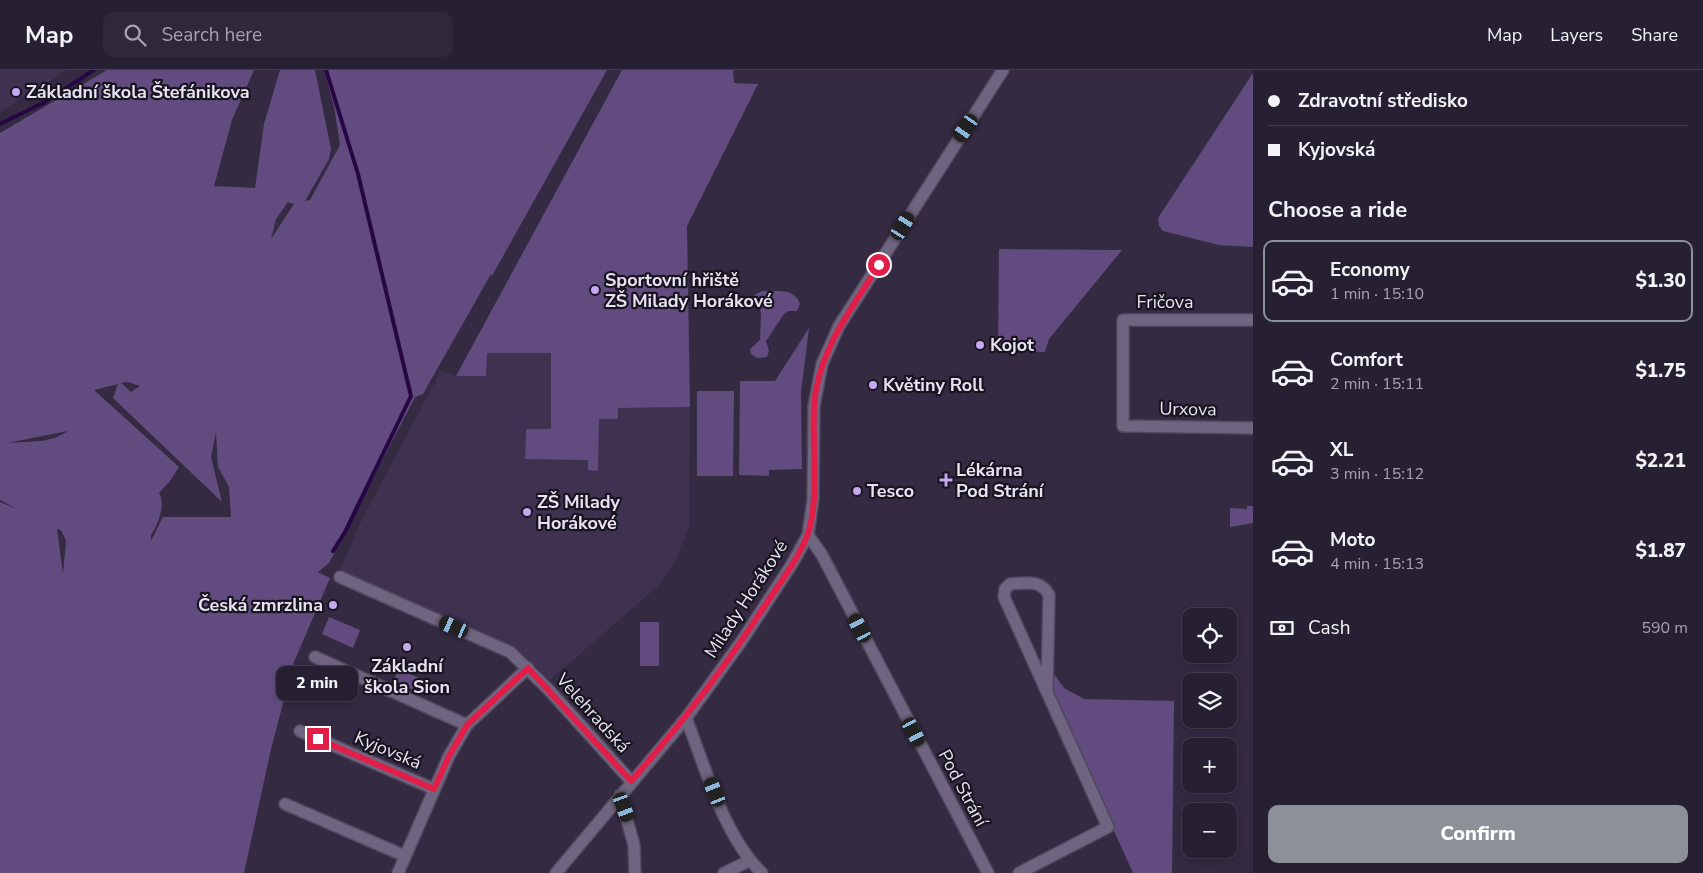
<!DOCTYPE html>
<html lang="en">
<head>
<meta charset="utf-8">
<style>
  :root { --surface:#272032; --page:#2f283a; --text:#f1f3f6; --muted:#a4a3ac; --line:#433e4d; --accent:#8c9099 }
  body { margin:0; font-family:"Nunito Sans",sans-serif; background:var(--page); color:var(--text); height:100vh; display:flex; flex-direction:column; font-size:19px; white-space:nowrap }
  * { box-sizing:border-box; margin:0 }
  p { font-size:16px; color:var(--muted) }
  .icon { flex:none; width:28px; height:28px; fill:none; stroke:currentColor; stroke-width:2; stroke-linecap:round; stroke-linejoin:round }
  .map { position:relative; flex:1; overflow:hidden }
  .drawer { display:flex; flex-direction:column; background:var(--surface); width:450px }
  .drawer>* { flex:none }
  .banner { display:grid; align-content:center; height:110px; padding:0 15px; background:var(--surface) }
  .buttons { position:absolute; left:1182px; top:538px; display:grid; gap:10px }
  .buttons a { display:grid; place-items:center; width:55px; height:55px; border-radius:10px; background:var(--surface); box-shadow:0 2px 8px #0003,0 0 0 1px var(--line); font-size:25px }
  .end { position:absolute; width:22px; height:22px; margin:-11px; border:6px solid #e11d48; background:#fff; box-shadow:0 0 0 2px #fff }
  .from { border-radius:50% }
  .bubble { position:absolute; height:35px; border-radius:10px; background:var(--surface); box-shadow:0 2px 8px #0003,0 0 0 1px var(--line); font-size:16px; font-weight:800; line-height:35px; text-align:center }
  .car { position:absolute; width:15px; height:30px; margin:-15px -8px; border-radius:6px; box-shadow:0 0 4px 1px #0007; background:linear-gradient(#222 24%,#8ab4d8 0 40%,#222 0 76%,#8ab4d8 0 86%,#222 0) }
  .banner b { display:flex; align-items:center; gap:18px; height:48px; font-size:19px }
  .banner b+b { border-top:1px solid var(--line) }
  .banner i { width:12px; height:12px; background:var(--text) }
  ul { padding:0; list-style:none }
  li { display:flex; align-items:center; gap:15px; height:82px; margin:0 10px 8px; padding:0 5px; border:2px solid transparent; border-radius:10px }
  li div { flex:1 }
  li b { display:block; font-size:19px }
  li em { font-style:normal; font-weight:800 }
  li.on { border-color:var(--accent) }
  li>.icon { width:45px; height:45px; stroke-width:1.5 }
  h2 { padding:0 15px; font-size:22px; line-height:60px }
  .pay { display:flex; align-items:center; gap:12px; height:55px; padding:0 15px; font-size:19px }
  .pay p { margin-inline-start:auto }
  .action { display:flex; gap:10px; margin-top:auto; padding:10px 15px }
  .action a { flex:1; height:58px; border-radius:10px; background:var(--accent); color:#fff; font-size:20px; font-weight:800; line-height:58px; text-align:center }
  header { display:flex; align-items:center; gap:30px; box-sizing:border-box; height:70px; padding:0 25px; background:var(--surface); border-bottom:1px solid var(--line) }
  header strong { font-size:24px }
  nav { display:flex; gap:28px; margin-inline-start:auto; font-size:18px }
  .search { width:350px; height:45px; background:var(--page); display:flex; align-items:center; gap:12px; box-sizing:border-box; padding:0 18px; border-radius:10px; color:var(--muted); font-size:19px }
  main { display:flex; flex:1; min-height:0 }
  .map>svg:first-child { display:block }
</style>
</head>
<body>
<header>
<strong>Map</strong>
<div class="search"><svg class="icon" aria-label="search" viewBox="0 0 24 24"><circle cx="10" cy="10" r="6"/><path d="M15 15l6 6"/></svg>Search here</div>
<nav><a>Map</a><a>Layers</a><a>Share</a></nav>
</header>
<main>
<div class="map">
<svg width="1253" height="803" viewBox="0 0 1253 803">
  <rect width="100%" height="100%" fill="#342a42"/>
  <g fill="#3f3251">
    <polygon points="0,0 67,0 0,42"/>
    <polygon points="486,283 552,283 551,359 525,365 525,389 588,389 588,400 598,401 599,348 618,338 690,337 689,457 673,496 658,516 550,610 529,591 507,577 340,500 363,447 441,301 456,306 486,306"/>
  </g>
  <g fill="#624c7f" fill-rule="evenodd">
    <path d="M107,0H254L232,50L214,116L255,118L264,54L280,0H315L331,79L329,89L305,131L310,130L340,75L334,36L324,0H607L492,206L491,204L423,324L415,327L329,493L318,502L330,508L294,592L271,679L244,803H0V432L19,440L0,430V63ZM288,132L294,134L271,169L276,149ZM128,312L140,316L131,322L121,313ZM118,314L113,328L222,432L211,387L216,362L218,397L229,417L231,447H163L151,471V465C158,455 166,434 159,423L170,411L179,397L94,320ZM68,361L55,368L41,371L7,373ZM57,459L61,460L66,471L63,504Z"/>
    <polygon points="622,0 733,0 734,13 758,14 687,156 690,337 618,338 618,349 599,349 598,401 588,400 588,390 525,389 526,359 551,359 551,283 487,283 486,306 456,306"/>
    <polygon points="1253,3 1253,177 1219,175 1163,161 1159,156 1158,148"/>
    <polygon points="999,179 1122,180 1049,269 1045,282 998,281"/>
    <path d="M762,221C777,222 794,217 800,234L797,241H789L784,244L766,271L769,281L767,287L757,288L751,284L750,279L760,270L761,244L760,239L751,232L754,225Z"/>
    <polygon points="809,258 801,322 802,399 769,400 769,406 739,405 740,311 775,311"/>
    <polygon points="697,321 734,321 733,406 697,406"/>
    <polygon points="1247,436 1253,436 1253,453 1230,457 1230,438 1247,439"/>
    <polygon points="329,547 360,560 353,578 322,564"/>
    <rect x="640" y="552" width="19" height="44"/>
    <polygon points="399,599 428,612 422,624 393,611"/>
    <polygon points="1054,604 1064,618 1084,629 1174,631 1172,803 1133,803 1053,626"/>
  </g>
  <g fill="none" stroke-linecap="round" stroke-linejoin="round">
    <g stroke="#260743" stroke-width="4">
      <polyline points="326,0 358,104 411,326 345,462 333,481"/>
      <polyline points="0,54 43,33 94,0"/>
    </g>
    <g stroke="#51485d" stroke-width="14">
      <g id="minor">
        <polyline points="1253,250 1123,250 1123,356 1253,358"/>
        <polyline points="808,465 822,485 988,803"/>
        <polyline points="340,507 510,582 548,619 631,711"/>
        <polyline points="315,587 467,655"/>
        <path d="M686,648C705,696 724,767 762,803"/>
        <polyline points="300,661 434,719"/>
        <polyline points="620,725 634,775 635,803"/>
        <polyline points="285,734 405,786"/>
        <polyline points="398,803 449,686 467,655 528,598"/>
        <polyline points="556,803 686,648 741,572 792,494 808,465 813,430 814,336 822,294 839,256 1003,0"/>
        <polyline points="724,803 749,791"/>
        <path d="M1019,803L1108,757L1004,527L1005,519L1010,514C1025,513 1041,509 1049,525L1047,622"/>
      </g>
    </g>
    <use href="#minor" stroke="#706581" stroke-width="11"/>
  </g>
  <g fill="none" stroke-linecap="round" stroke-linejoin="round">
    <path stroke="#e11d48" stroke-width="6" d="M318,669L434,719L449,686L467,655L528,598L631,711C680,656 724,599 764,537C779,514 797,491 807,466C820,432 812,374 814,337C817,282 851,240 879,195"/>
  </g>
  <g fill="#c4a7f1" stroke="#191520" stroke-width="2">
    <circle cx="16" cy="22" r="5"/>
    <circle cx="595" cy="220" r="5"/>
    <circle cx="980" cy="275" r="5"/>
    <circle cx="873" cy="315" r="5"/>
    <path d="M943.5 402.5h5v5h5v5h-5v5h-5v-5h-5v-5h5z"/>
    <circle cx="857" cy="421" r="5"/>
    <circle cx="527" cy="442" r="5"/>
    <circle cx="333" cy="535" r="5"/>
    <circle cx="407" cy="577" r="5"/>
  </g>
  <g text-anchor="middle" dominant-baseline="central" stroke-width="4.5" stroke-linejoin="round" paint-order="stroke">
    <g font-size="18" font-weight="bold" fill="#e8e2f2" stroke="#191520" text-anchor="start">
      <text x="26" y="22">Základní škola Štefánikova</text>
      <text x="605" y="210">Sportovní hřiště<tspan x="605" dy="21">ZŠ Milady Horákové</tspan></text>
      <text x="990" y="275">Kojot</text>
      <text x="883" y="315">Květiny Roll</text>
      <text x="956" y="400">Lékárna<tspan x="956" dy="21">Pod Strání</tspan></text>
      <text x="867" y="421">Tesco</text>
      <text x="537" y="432">ZŠ Milady<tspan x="537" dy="21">Horákové</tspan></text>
      <text x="323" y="535" text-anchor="end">Česká zmrzlina</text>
      <text x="407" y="596" text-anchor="middle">Základní<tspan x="407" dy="21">škola Sion</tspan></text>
    </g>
    <g font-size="18" fill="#e8e2f2" stroke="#191520">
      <text x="1165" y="232">Fričova</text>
      <text transform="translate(1188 339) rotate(1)">Urxova</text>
      <text transform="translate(746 529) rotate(-57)">Milady Horákové</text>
      <text transform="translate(593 643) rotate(48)">Velehradská</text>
      <text transform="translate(388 680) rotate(23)">Kyjovská</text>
      <text transform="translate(963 718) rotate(62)">Pod Strání</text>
    </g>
  </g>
</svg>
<div class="buttons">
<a><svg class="icon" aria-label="locate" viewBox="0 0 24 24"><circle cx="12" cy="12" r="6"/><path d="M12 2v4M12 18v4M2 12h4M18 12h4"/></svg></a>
<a><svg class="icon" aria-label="layers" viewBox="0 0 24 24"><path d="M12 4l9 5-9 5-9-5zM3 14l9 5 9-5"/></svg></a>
<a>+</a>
<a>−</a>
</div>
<i class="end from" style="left:879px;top:195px"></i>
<i class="end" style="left:318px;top:669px"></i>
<div class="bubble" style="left:276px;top:596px;width:82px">2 min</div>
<i class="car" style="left:966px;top:58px;rotate:215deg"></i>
<i class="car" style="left:903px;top:156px;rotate:32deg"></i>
<i class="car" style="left:454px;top:557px;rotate:294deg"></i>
<i class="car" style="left:860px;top:558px;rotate:332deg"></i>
<i class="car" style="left:914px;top:662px;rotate:152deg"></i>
<i class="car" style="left:715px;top:722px;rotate:338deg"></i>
<i class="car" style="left:624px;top:737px;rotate:160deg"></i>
</div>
<section class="drawer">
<div class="banner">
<b><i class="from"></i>Zdravotní středisko</b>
<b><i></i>Kyjovská</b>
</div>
<h2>Choose a ride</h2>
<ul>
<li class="on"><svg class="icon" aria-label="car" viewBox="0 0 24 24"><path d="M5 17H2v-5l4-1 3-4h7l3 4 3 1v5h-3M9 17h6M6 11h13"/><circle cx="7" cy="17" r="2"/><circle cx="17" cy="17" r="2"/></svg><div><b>Economy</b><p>1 min · 15:10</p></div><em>$1.30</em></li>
<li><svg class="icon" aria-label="car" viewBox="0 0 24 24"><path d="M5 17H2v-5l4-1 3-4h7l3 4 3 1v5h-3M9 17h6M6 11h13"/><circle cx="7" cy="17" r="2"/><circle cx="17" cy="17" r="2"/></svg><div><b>Comfort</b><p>2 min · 15:11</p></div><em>$1.75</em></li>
<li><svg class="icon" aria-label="car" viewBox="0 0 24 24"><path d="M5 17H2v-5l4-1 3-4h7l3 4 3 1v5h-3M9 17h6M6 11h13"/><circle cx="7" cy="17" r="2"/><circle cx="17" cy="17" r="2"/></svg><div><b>XL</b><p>3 min · 15:12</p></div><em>$2.21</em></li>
<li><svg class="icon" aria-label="car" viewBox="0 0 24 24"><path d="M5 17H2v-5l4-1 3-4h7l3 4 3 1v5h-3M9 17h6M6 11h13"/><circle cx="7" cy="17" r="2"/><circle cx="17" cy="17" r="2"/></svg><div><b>Moto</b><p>4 min · 15:13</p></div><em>$1.87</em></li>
</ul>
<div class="pay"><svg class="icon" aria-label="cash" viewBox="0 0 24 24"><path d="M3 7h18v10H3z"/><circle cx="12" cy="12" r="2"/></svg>Cash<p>590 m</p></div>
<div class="action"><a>Confirm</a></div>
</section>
</main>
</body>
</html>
